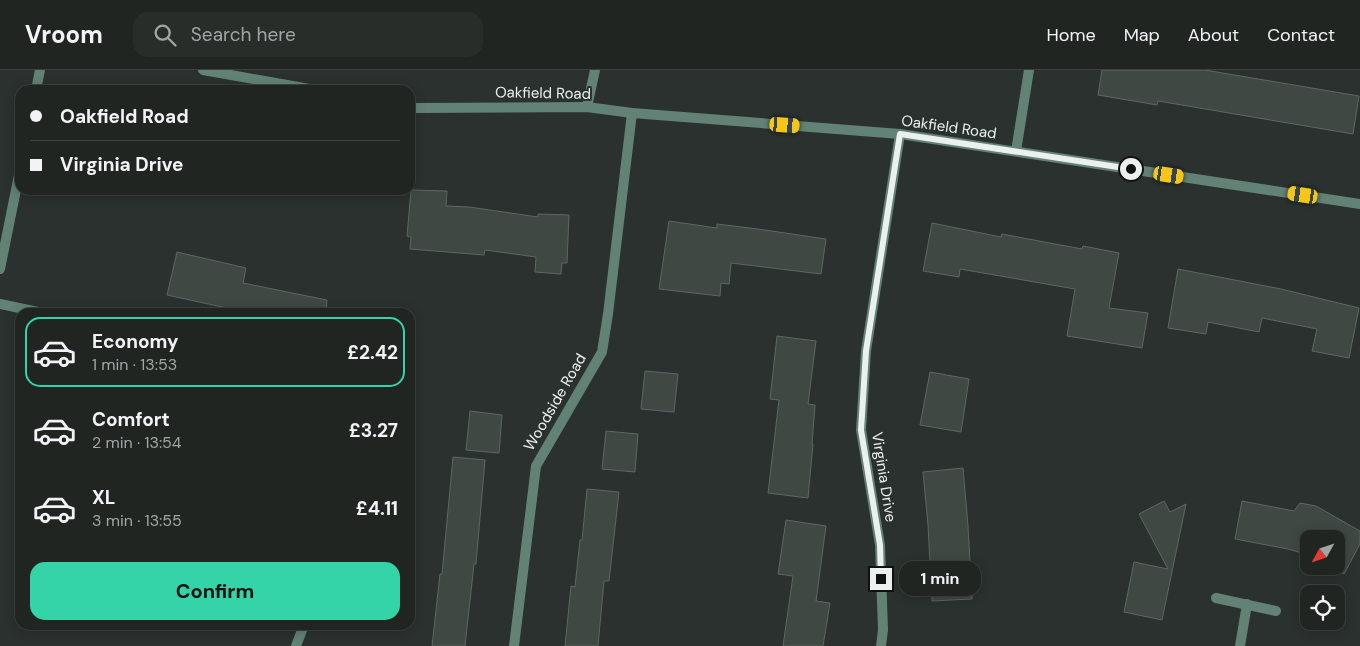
<!DOCTYPE html>
<html lang="en">
<head>
<meta charset="utf-8">
<style>
  :root { --surface:#202522; --page:#282d2a; --text:#f1f3f6; --muted:#a2a5a5; --line:#3d4240; --accent:#34d4a8 }
  body { margin:0; font-family:"DM Sans",sans-serif; background:var(--page); color:var(--text); height:100vh; display:flex; flex-direction:column; font-size:19px; white-space:nowrap }
  * { box-sizing:border-box; margin:0 }
  p { font-size:16px; color:var(--muted) }
  .icon { flex:none; width:28px; height:28px; fill:none; stroke:currentColor; stroke-width:2; stroke-linecap:round; stroke-linejoin:round }
  .map { position:relative; flex:1; overflow:hidden }
  .panel { position:absolute; left:15px; top:238px; width:400px; height:322px; display:flex; flex-direction:column; background:var(--surface); border-radius:15px; box-shadow:0 2px 12px #0003,0 0 0 1px var(--line) }
  .panel>* { flex:none }
  .top-card { position:absolute; left:15px; top:15px; width:400px; height:110px; border-radius:15px; box-shadow:0 2px 12px #0003,0 0 0 1px var(--line); display:grid; align-content:center; height:110px; padding:0 15px; background:var(--surface) }
  .needle { width:32px; rotate:230deg }
  .buttons { position:absolute; left:1300px; top:460px; display:grid; gap:10px }
  .buttons a { display:grid; place-items:center; width:45px; height:45px; border-radius:10px; background:var(--surface); box-shadow:0 2px 12px #0003,0 0 0 1px var(--line); font-size:25px }
  .end { position:absolute; width:22px; height:22px; margin:-11px; border:6px solid #ebf0ee; background:#111; box-shadow:0 0 0 2px #111 }
  .from { border-radius:50% }
  .bubble { position:absolute; height:35px; border-radius:15px; background:var(--surface); box-shadow:0 2px 12px #0003,0 0 0 1px var(--line); font-size:16px; font-weight:700; line-height:35px; text-align:center }
  .car { position:absolute; width:15px; height:30px; margin:-15px -8px; border-radius:6px; box-shadow:0 0 4px 1px #0007; background:linear-gradient(#f5c518 24%,#345 0 40%,#f5c518 0 76%,#345 0 86%,#f5c518 0) }
  .top-card b { display:flex; align-items:center; gap:18px; height:48px; font-size:19px }
  .top-card b+b { border-top:1px solid var(--line) }
  .top-card i { width:12px; height:12px; background:var(--text) }
  ul { padding:9px 0 0; list-style:none }
  li { display:flex; align-items:center; gap:15px; height:70px; margin:0 10px 8px; padding:0 5px; border:2px solid transparent; border-radius:15px }
  li div { flex:1 }
  li b { display:block; font-size:19px }
  li em { font-style:normal; font-weight:700 }
  li.current { border-color:var(--accent) }
  li>.icon { width:45px; height:45px; stroke-width:1.5 }
  .primary-button { display:flex; gap:10px; margin-top:auto; padding:10px 15px }
  .primary-button a { flex:1; height:58px; border-radius:15px; background:var(--accent); color:#111; font-size:20px; font-weight:700; line-height:58px; text-align:center }
  header { display:flex; align-items:center; gap:30px; box-sizing:border-box; height:70px; padding:0 25px; background:var(--surface); border-bottom:1px solid var(--line) }
  header strong { font-size:24px }
  nav { display:flex; gap:28px; margin-inline-start:auto; font-size:18px }
  .search { width:350px; height:45px; background:var(--page); display:flex; align-items:center; gap:12px; box-sizing:border-box; padding:0 18px; border-radius:15px; color:var(--muted); font-size:19px }
  .map>svg:first-child { display:block }
</style>
</head>
<body>
<header>
<strong>Vroom</strong>
<div class="search"><svg class="icon" aria-label="search" viewBox="0 0 24 24"><circle cx="10" cy="10" r="6"/><path d="M15 15l6 6"/></svg>Search here</div>
<nav><a>Home</a><a>Map</a><a>About</a><a>Contact</a></nav>
</header>
<div class="map">
<svg width="1360" height="576" viewBox="0 0 1360 576">
  <rect width="100%" height="100%" fill="#2a312e"/>
  <g fill="#404844" stroke="#5e6763">
    <polygon points="1102,0 1205,0 1359,26 1353,64 1158,31 1157,35 1098,25"/>
    <polygon points="411,120 447,121 446,136 469,137 538,147 538,144 569,145 567,193 562,193 561,204 535,202 536,187 485,180 484,185 410,179 411,167 407,166"/>
    <polygon points="669,151 717,158 717,154 758,159 826,169 821,204 731,193 729,214 721,213 720,226 659,219"/>
    <polygon points="932,153 1001,167 1002,164 1082,179 1083,176 1119,183 1109,238 1148,243 1142,278 1067,266 1075,219 960,199 959,207 923,201"/>
    <polygon points="177,182 246,198 243,213 327,230 326,242 245,242 167,225"/>
    <polygon points="1178,199 1281,219 1359,238 1349,288 1312,281 1317,259 1262,248 1259,262 1208,252 1206,264 1168,258"/>
    <polygon points="777,266 816,271 808,334 815,335 812,374 813,374 808,428 768,423 779,330 770,329"/>
    <polygon points="645,301 678,304 674,342 641,339"/>
    <polygon points="930,302 969,309 961,362 920,355"/>
    <polygon points="470,341 502,345 499,383 466,380"/>
    <polygon points="606,361 638,364 635,402 602,399"/>
    <polygon points="453,387 485,390 476,494 474,494 465,576 432,576 440,504 442,504"/>
    <polygon points="963,398 968,456 972,529 932,531 928,455 923,402"/>
    <polygon points="587,419 619,422 609,511 604,511 598,576 565,576 571,516 575,517 580,470 582,470"/>
    <polygon points="1164,431 1170,442 1186,434 1162,550 1124,542 1134,492 1168,499 1139,444"/>
    <polygon points="1242,431 1294,441 1300,433 1316,436 1360,461 1360,474 1344,504 1330,496 1336,496 1336,469 1309,469 1309,485 1288,479 1235,469"/>
    <polygon points="786,450 826,456 816,531 830,533 823,576 783,576 793,506 778,504"/>
  </g>
  <g fill="none" stroke-linecap="round" stroke-linejoin="round">
    <polyline stroke="#628276" stroke-width="10" points="1016,81 1029,0"/>
    <g stroke="#628276" stroke-width="10">
      <polyline points="203,0 315,20"/>
      <polyline points="36,20 40,0"/>
      <polyline points="410,37 416,38 587,37 632,43 900,64 1360,134"/>
      <polyline points="587,37 595,0"/>
      <polyline points="0,199 20,100"/>
      <polyline points="0,234 38,242"/>
      <polyline points="1216,528 1276,541"/>
      <polyline points="296,576 304,555"/>
      <polyline points="514,576 536,396 602,282 608,244 632,43"/>
      <polyline points="881,576 883,560 880,475 861,360 866,281 900,64"/>
      <polyline points="1240,576 1247,534"/>
    </g>
  </g>
  <g fill="none" stroke-linecap="round" stroke-linejoin="round">
    <polyline stroke="#ebf0ee" stroke-width="6" points="881,509 880,475 861,360 866,281 900,64 1131,99"/>
  </g>
  <g text-anchor="middle" dominant-baseline="central" stroke-width="4" stroke-linejoin="round" paint-order="stroke">
    <g font-size="15" fill="#ebf0ee" stroke="#2a312e">
      <text transform="translate(543 23) rotate(1)">Oakfield Road</text>
      <text transform="translate(949 57) rotate(8)">Oakfield Road</text>
      <text transform="translate(555 332) rotate(-60)">Woodside Road</text>
      <text transform="translate(884 407) rotate(81)">Virginia Drive</text>
    </g>
  </g>
</svg>
<div class="buttons">
<a><svg class="needle" viewBox="-14 -14 28 28"><path d="M0-13l5 13h-10z" fill="#e53935"/><path d="M0 13l5-13h-10z" fill="#a2a5a5"/></svg></a>
<a><svg class="icon" aria-label="locate" viewBox="0 0 24 24"><circle cx="12" cy="12" r="6"/><path d="M12 2v4M12 18v4M2 12h4M18 12h4"/></svg></a>
</div>
<i class="end from" style="left:1131px;top:99px"></i>
<i class="end" style="left:881px;top:509px"></i>
<div class="bubble" style="left:899px;top:491px;width:82px">1 min</div>
<i class="car" style="left:785px;top:55px;rotate:94deg"></i>
<i class="car" style="left:1169px;top:105px;rotate:99deg"></i>
<i class="car" style="left:1303px;top:125px;rotate:279deg"></i>
<div class="top-card">
<b><i class="from"></i>Oakfield Road</b>
<b><i></i>Virginia Drive</b>
</div>
<section class="panel">
<ul>
<li class="current"><svg class="icon" aria-label="car" viewBox="0 0 24 24"><path d="M5 17H2v-5l4-1 3-4h7l3 4 3 1v5h-3M9 17h6M6 11h13"/><circle cx="7" cy="17" r="2"/><circle cx="17" cy="17" r="2"/></svg><div><b>Economy</b><p>1 min · 13:53</p></div><em>£2.42</em></li>
<li><svg class="icon" aria-label="car" viewBox="0 0 24 24"><path d="M5 17H2v-5l4-1 3-4h7l3 4 3 1v5h-3M9 17h6M6 11h13"/><circle cx="7" cy="17" r="2"/><circle cx="17" cy="17" r="2"/></svg><div><b>Comfort</b><p>2 min · 13:54</p></div><em>£3.27</em></li>
<li><svg class="icon" aria-label="car" viewBox="0 0 24 24"><path d="M5 17H2v-5l4-1 3-4h7l3 4 3 1v5h-3M9 17h6M6 11h13"/><circle cx="7" cy="17" r="2"/><circle cx="17" cy="17" r="2"/></svg><div><b>XL</b><p>3 min · 13:55</p></div><em>£4.11</em></li>
</ul>
<div class="primary-button"><a>Confirm</a></div>
</section>
</div>
</body>
</html>
